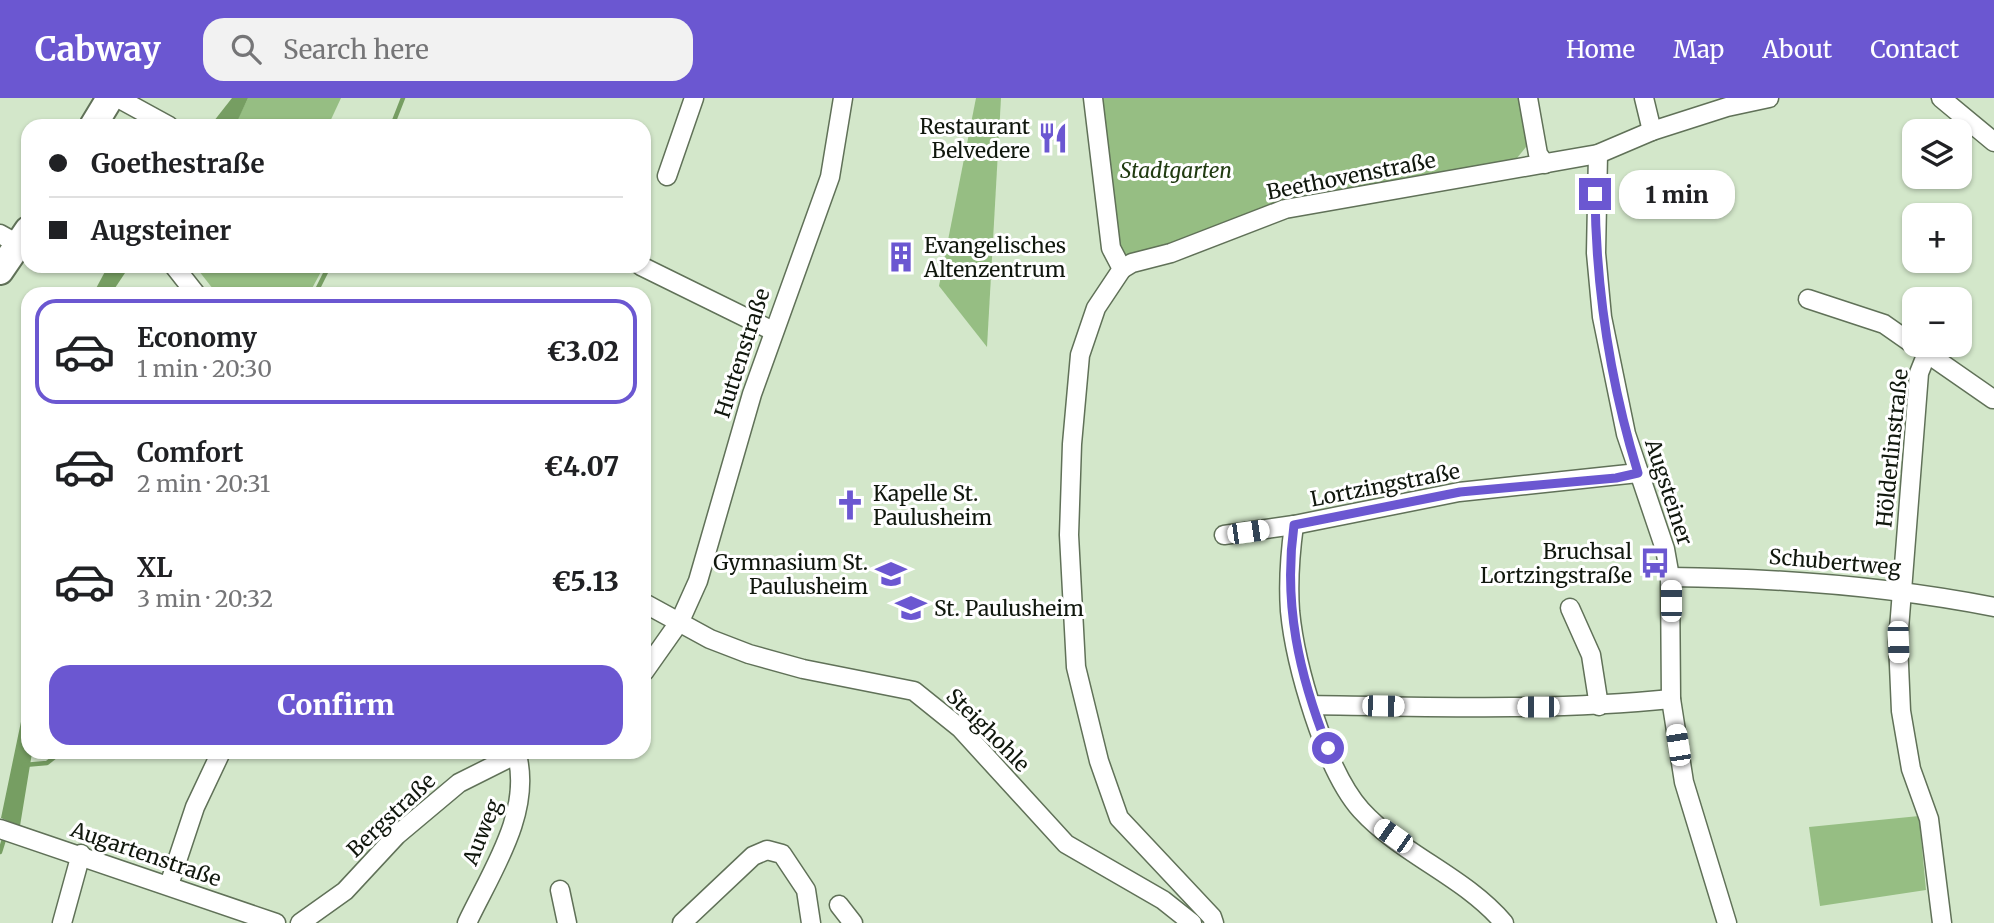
<!DOCTYPE html>
<html lang="en">
<head>
<meta charset="utf-8">
<style>
  :root { --surface:#fff; --page:#f2f2f2; --text:#202124; --muted:#757577; --line:#e0e0e0; --accent:#6b57d1 }
  body { margin:0; font-family:Merriweather,serif; background:var(--page); color:var(--text); height:100vh; display:flex; flex-direction:column; font-size:26px; white-space:nowrap }
  * { box-sizing:border-box; margin:0 }
  p { font-size:23px; color:var(--muted) }
  .icon { flex:none; width:38px; height:38px; fill:none; stroke:currentColor; stroke-width:2; stroke-linecap:round; stroke-linejoin:round }
  .map { position:relative; flex:1; overflow:hidden }
  .sheet { position:absolute; left:21px; top:189px; width:630px; height:472px; display:flex; flex-direction:column; background:var(--surface); border-radius:21px; box-shadow:0 2px 5px #0004 }
  .sheet>* { flex:none }
  .hud { position:absolute; left:21px; top:21px; width:630px; height:154px; border-radius:21px; box-shadow:0 2px 5px #0004; display:grid; align-content:center; height:154px; padding:0 28px; background:var(--surface) }
  .fabs { position:absolute; left:1902px; top:21px; display:grid; gap:14px }
  .fabs a { display:grid; place-items:center; width:70px; height:70px; border-radius:14px; background:var(--surface); box-shadow:0 2px 5px #0004; font-size:35px }
  .end { position:absolute; width:32px; height:32px; margin:-16px; border:9px solid #6b57d1; background:#fff; box-shadow:0 0 0 4px #fff }
  .from { border-radius:50% }
  .bubble { position:absolute; height:49px; border-radius:21px; background:var(--surface); box-shadow:0 2px 5px #0004; font-size:23px; font-weight:800; line-height:49px; text-align:center }
  .car { position:absolute; width:21px; height:42px; margin:-21px -10px; border-radius:9px; box-shadow:0 0 5px 2px #0007; background:linear-gradient(#fff 24%,#345 0 40%,#fff 0 76%,#345 0 86%,#fff 0) }
  .hud b { display:flex; align-items:center; gap:24px; height:66px; font-size:26px }
  .hud b+b { border-top:2px solid var(--line) }
  .hud i { width:18px; height:18px; background:var(--text) }
  ul { padding:12px 0 0; list-style:none }
  li { display:flex; align-items:center; gap:21px; height:105px; margin:0 14px 10px; padding:0 14px; border:4px solid transparent; border-radius:21px }
  li div { flex:1 }
  li b { display:block; font-size:26px }
  li em { font-style:normal; font-weight:800 }
  li.selected { border-color:var(--accent) }
  li>.icon { width:63px; height:63px; stroke-width:1.5 }
  .cta { display:flex; gap:14px; margin-top:auto; padding:14px 28px }
  .cta a { flex:1; height:80px; border-radius:21px; background:var(--accent); color:#fff; font-size:28px; font-weight:800; line-height:80px; text-align:center }
  header { display:flex; align-items:center; gap:42px; box-sizing:border-box; height:98px; padding:0 35px; background:var(--accent); color:#fff }
  header strong { font-size:33px }
  nav { display:flex; gap:38px; margin-inline-start:auto; font-size:24px }
  .search { width:490px; height:63px; background:var(--page); display:flex; align-items:center; gap:18px; box-sizing:border-box; padding:0 24px; border-radius:21px; color:var(--muted); font-size:26px }
  .map>svg:first-child { display:block }
</style>
</head>
<body>
<header>
<strong>Cabway</strong>
<div class="search"><svg class="icon" aria-label="search" viewBox="0 0 24 24"><circle cx="10" cy="10" r="6"/><path d="M15 15l6 6"/></svg>Search here</div>
<nav><a>Home</a><a>Map</a><a>About</a><a>Contact</a></nav>
</header>
<div class="map">
<svg width="1994" height="825" viewBox="0 0 1994 825">
  <rect width="100%" height="100%" fill="#d3e7ca"/>
  <g fill="#96be83">
    <polygon points="248,0 341,0 328,28 250,28 236,24"/>
    <polygon points="976,0 1001,0 987,249 939,188"/>
    <polygon points="1097,0 1524,0 1530,44 1517,60 1169,151 1123,160 1114,146"/>
    <polygon points="195,168 319,168 323,170 309,196 217,196"/>
    <polygon points="1919,718 1926,792 1820,808 1809,729"/>
  </g>
  <g fill="#769e62">
    <polygon points="232,0 248,0 235,28 210,28"/>
    <polygon points="108,168 115,168 125,175 111,196 93,196"/>
    <polygon points="28,590 28,654 32,655 20,728 1,720"/>
  </g>
  <g fill="none" stroke-linecap="round" stroke-linejoin="round">
    <g stroke="#769e62" stroke-width="4.5">
      <polyline points="392,28 403,0"/>
      <polyline points="315,196 329,168"/>
      <polyline points="24,667 47,665 61,654"/>
      <polyline points="0,754 5,738"/>
    </g>
    <g stroke="#607158" stroke-width="21">
      <g id="street">
        <polyline points="118,0 169,28"/>
        <polyline points="1093,0 1111,150 1122,171 1096,210 1080,257 1072,346 1069,437 1076,569 1099,663 1119,720 1212,819 1214,825"/>
        <polyline points="1528,0 1538,56 1545,66"/>
        <polyline points="1644,0 1652,33"/>
        <polyline points="1941,0 1994,44"/>
        <polyline points="1598,56 1596,155 1602,219 1626,336 1665,451 1670,479 1671,601 1684,684 1727,825"/>
        <polyline points="667,78 694,0"/>
        <polyline points="0,136 18,146"/>
        <polyline points="174,168 196,196"/>
        <polyline points="641,168 773,233"/>
        <polyline points="1122,171 1132,165 1171,155 1285,111 1598,56 1652,33 1727,9 1769,0"/>
        <polyline points="1808,201 1884,226 1914,247"/>
        <polyline points="1918,249 1993,301"/>
        <polyline points="1927,255 1919,275 1898,544 1901,613 1911,671 1929,721 1942,825"/>
        <path d="M1294,427C1290,456 1288,484 1290,513C1295,566 1325,672 1361,712C1402,757 1464,778 1504,825"/>
        <polyline points="1224,437 1294,427 1459,394 1638,375"/>
        <path d="M1670,479C1780,480 1887,488 1994,509"/>
        <polyline points="644,505 710,541 749,556 803,571 914,593 960,630 1066,746 1163,802 1192,825"/>
        <polyline points="1570,510 1591,557 1599,608"/>
        <polyline points="644,574 680,523 698,483 752,296 830,79 843,0"/>
        <path d="M1312,607C1432,609 1552,613 1671,601"/>
        <polyline points="0,731 276,825"/>
        <polyline points="169,787 195,709 221,654"/>
        <polyline points="560,792 567,825"/>
        <polyline points="839,807 853,825"/>
        <polyline points="62,825 81,756"/>
        <polyline points="300,825 345,793 397,737 459,685 521,654"/>
        <path d="M467,825C491,774 532,715 517,657"/>
        <polyline points="682,825 753,758 767,752 782,756 806,792 811,825"/>
      </g>
    </g>
    <g stroke="#607158" stroke-width="30">
      <g id="secondary">
        <polyline points="93,28 110,0"/>
        <polyline points="0,173 28,132"/>
      </g>
    </g>
    <use href="#street" stroke="#fff" stroke-width="18"/>
    <use href="#secondary" stroke="#fff" stroke-width="26"/>
  </g>
  <g fill="none" stroke-linecap="round" stroke-linejoin="round">
    <path stroke="#6b57d1" stroke-width="9" d="M1328,650C1299,577 1283,506 1294,427L1460,394L1616,380L1638,375C1610,284 1596,192 1595,96"/>
  </g>
  <defs>
    <g id="restaurant-bare" transform="scale(2.415)"><path d="M-5-6h1v4h1v-4h1v4h1v-4h1v5L-1.5 .5V6h-2V.5L-5-1ZM5-6V6H3V1.5H1.5Q1.5-4 5-6Z" fill="#6b57d1" stroke="#fff" stroke-width="2.5" paint-order="stroke"/></g>
    <g id="building-bare" transform="scale(2.415)"><path d="M-4-6H4V6H1V3H-1V6H-4ZM-2.5-4.3h1.7v1.8h-1.7ZM.8-4.3h1.7v1.8H.8ZM-2.5-1h1.7V.8h-1.7ZM.8-1h1.7V.8H.8Z" fill="#6b57d1" stroke="#fff" stroke-width="2.5" paint-order="stroke"/></g>
    <g id="church-bare" transform="scale(2.415)"><path d="M-1.2-6h2.4v3.5h3.3v2.4h-3.3V6h-2.4V-.1h-3.3v-2.4h3.3Z" fill="#6b57d1" stroke="#fff" stroke-width="2.5" paint-order="stroke"/></g>
    <g id="bus-bare" transform="scale(2.415)"><path d="M-5-6H5V4H4V6H2V4H-2V6H-4V4H-5ZM-3.5-4V0h7V-4ZM-3.5 1.2v1.5H-2V1.2ZM2 1.2v1.5H3.5V1.2Z" fill="#6b57d1" stroke="#fff" stroke-width="2.5" paint-order="stroke"/></g>
    <g id="school-bare" transform="scale(2.415)"><path d="M0-5L7-2L0 1L-7-2ZM-4 1L0 2.5L4 1V4Q0 6-4 4Z" fill="#6b57d1" stroke="#fff" stroke-width="2.5" paint-order="stroke"/></g>
  </defs>
  <g fill-rule="evenodd">
    <use href="#restaurant-bare" x="1053" y="40"/>
    <use href="#building-bare" x="901" y="159"/>
    <use href="#church-bare" x="850" y="407"/>
    <use href="#bus-bare" x="1655" y="465"/>
    <use href="#school-bare" x="891" y="476"/>
    <use href="#school-bare" x="911" y="510"/>
  </g>
  <g text-anchor="middle" dominant-baseline="central" stroke-width="6" stroke-linejoin="round" paint-order="stroke">
    <g font-size="21" fill="#10170d" stroke="#fff" text-anchor="end">
      <text x="1030" y="28">Restaurant<tspan x="1030" dy="24">Belvedere</tspan></text>
      <text x="924" y="147" text-anchor="start">Evangelisches<tspan x="924" dy="24">Altenzentrum</tspan></text>
      <text x="873" y="395" text-anchor="start">Kapelle St.<tspan x="873" dy="24">Paulusheim</tspan></text>
      <text x="1632" y="453">Bruchsal<tspan x="1632" dy="24">Lortzingstraße</tspan></text>
      <text x="868" y="464">Gymnasium St.<tspan x="868" dy="24">Paulusheim</tspan></text>
      <text x="934" y="510" text-anchor="start">St. Paulusheim</text>
    </g>
    <g font-size="21" font-style="italic" fill="#203b10" stroke="#fff">
      <text x="1176" y="72">Stadtgarten</text>
    </g>
    <g font-size="21" fill="#10170d" stroke="#fff">
      <text transform="translate(1351 78) rotate(-11)">Beethovenstraße</text>
      <text transform="translate(742 255) rotate(-72)">Huttenstraße</text>
      <text transform="translate(1892 350) rotate(-84)">Hölderlinstraße</text>
      <text transform="translate(1385 387) rotate(-11)">Lortzingstraße</text>
      <text transform="translate(1669 394) rotate(72)">Augsteiner</text>
      <text transform="translate(1835 464) rotate(5)">Schubertweg</text>
      <text transform="translate(988 632) rotate(45)">Steighohle</text>
      <text transform="translate(391 717) rotate(-43)">Bergstraße</text>
      <text transform="translate(482 734) rotate(-68)">Auweg</text>
      <text transform="translate(146 756) rotate(19)">Augartenstraße</text>
    </g>
  </g>
</svg>
<div class="fabs">
<a><svg class="icon" aria-label="layers" viewBox="0 0 24 24"><path d="M12 4l9 5-9 5-9-5zM3 14l9 5 9-5"/></svg></a>
<a>+</a>
<a>−</a>
</div>
<i class="end from" style="left:1328px;top:650px"></i>
<i class="end" style="left:1595px;top:96px"></i>
<div class="bubble" style="left:1619px;top:72px;width:116px">1 min</div>
<i class="car" style="left:1248px;top:434px;rotate:82deg"></i>
<i class="car" style="left:1671px;top:503px;rotate:0deg"></i>
<i class="car" style="left:1898px;top:544px;rotate:178deg"></i>
<i class="car" style="left:1383px;top:608px;rotate:91deg"></i>
<i class="car" style="left:1538px;top:609px;rotate:270deg"></i>
<i class="car" style="left:1678px;top:647px;rotate:351deg"></i>
<i class="car" style="left:1393px;top:738px;rotate:305deg"></i>
<div class="hud">
<b><i class="from"></i>Goethestraße</b>
<b><i></i>Augsteiner</b>
</div>
<section class="sheet">
<ul>
<li class="selected"><svg class="icon" aria-label="car" viewBox="0 0 24 24"><path d="M5 17H2v-5l4-1 3-4h7l3 4 3 1v5h-3M9 17h6M6 11h13"/><circle cx="7" cy="17" r="2"/><circle cx="17" cy="17" r="2"/></svg><div><b>Economy</b><p>1 min · 20:30</p></div><em>€3.02</em></li>
<li><svg class="icon" aria-label="car" viewBox="0 0 24 24"><path d="M5 17H2v-5l4-1 3-4h7l3 4 3 1v5h-3M9 17h6M6 11h13"/><circle cx="7" cy="17" r="2"/><circle cx="17" cy="17" r="2"/></svg><div><b>Comfort</b><p>2 min · 20:31</p></div><em>€4.07</em></li>
<li><svg class="icon" aria-label="car" viewBox="0 0 24 24"><path d="M5 17H2v-5l4-1 3-4h7l3 4 3 1v5h-3M9 17h6M6 11h13"/><circle cx="7" cy="17" r="2"/><circle cx="17" cy="17" r="2"/></svg><div><b>XL</b><p>3 min · 20:32</p></div><em>€5.13</em></li>
</ul>
<div class="cta"><a>Confirm</a></div>
</section>
</div>
</body>
</html>
